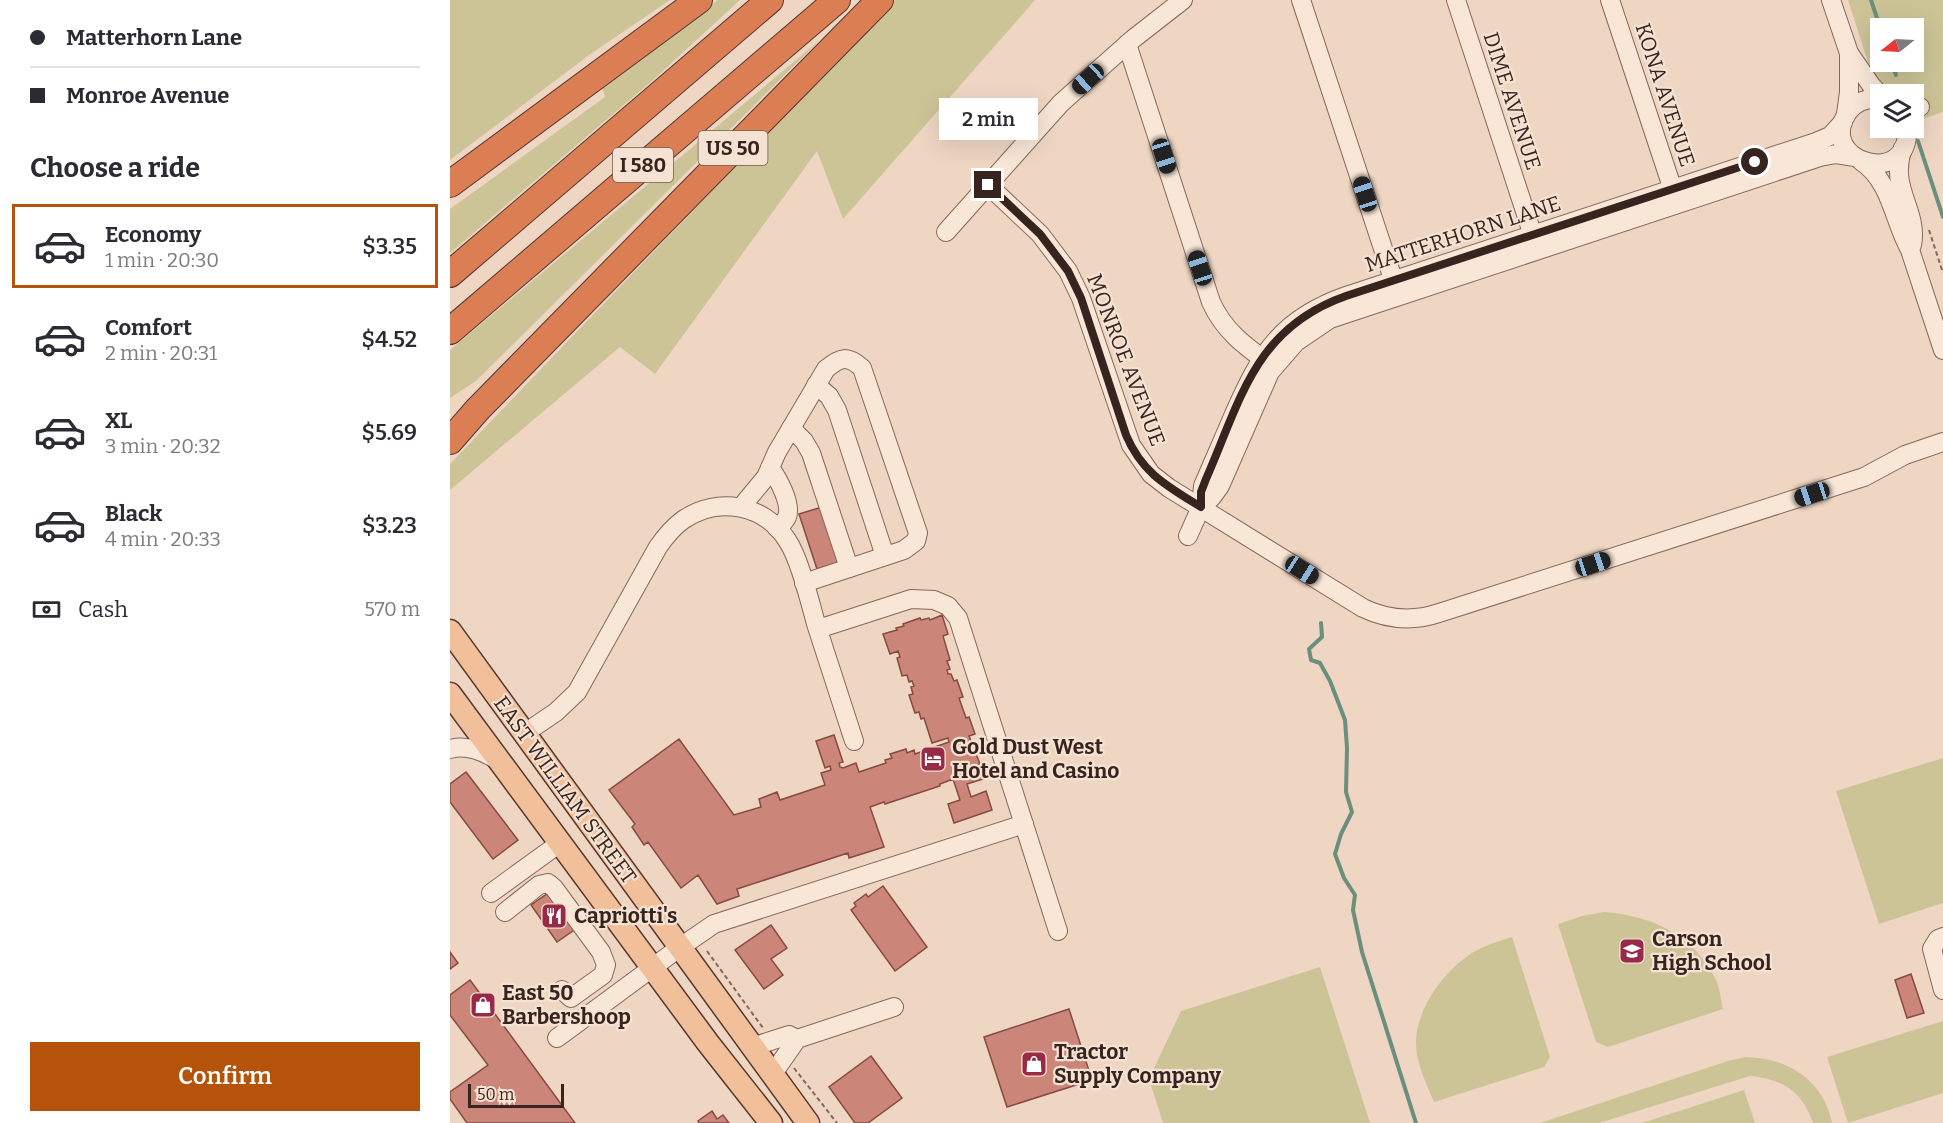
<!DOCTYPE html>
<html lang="en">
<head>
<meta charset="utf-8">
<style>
  :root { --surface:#fff; --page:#f2f2f3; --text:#2b2b33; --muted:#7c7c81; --line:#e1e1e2; --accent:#b45309 }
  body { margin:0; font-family:Bitter,serif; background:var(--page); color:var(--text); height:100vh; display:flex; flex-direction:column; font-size:22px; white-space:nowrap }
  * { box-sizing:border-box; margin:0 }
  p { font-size:20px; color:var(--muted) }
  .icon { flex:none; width:33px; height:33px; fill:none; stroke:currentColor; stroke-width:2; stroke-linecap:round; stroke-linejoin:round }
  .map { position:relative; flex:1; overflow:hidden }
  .sheet { display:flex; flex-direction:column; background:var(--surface); width:450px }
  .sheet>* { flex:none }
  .hud { display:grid; align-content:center; height:132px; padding:0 30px; background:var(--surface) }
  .needle { width:39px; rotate:252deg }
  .tools { position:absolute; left:1420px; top:18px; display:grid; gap:12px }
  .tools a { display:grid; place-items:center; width:54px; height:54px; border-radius:0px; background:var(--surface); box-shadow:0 6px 24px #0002; font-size:30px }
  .scale { position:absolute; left:18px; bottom:15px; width:96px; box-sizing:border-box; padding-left:6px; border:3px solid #38241e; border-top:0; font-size:16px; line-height:21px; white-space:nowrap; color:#38241e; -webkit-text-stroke:4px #f5e2d3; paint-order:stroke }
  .end { position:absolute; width:27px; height:27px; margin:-14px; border:8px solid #38241e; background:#fff; box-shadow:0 0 0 3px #fff }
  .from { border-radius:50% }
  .bubble { position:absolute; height:42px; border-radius:0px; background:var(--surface); box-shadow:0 6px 24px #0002; font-size:20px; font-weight:600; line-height:42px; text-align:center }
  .car { position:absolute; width:18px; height:36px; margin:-18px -9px; border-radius:8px; box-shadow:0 0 4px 2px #0007; background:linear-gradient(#222 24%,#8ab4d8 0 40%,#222 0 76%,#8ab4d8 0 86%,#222 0) }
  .hud b { display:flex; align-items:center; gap:21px; height:57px; font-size:22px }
  .hud b+b { border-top:2px solid var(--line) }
  .hud i { width:15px; height:15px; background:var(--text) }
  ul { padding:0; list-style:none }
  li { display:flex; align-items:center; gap:18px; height:84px; margin:0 12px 9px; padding:0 18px; border:3px solid transparent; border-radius:0px }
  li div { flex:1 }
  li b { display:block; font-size:22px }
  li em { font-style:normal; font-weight:600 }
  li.current { border-color:var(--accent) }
  li>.icon { width:54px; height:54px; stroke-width:1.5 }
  h2 { padding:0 30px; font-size:27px; line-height:72px }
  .pay { display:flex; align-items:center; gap:15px; height:66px; padding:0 30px; font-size:22px }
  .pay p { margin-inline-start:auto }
  .action { display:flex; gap:12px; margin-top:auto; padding:12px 30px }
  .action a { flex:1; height:69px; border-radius:0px; background:var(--accent); color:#fff; font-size:24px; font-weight:600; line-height:69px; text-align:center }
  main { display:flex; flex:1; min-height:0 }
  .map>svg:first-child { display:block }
</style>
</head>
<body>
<main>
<section class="sheet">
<div class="hud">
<b><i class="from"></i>Matterhorn Lane</b>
<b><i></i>Monroe Avenue</b>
</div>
<h2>Choose a ride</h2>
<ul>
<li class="current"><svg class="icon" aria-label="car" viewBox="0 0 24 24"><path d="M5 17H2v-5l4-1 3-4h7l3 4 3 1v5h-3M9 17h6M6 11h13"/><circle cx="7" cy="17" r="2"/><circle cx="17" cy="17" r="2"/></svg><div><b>Economy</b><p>1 min · 20:30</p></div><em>$3.35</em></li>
<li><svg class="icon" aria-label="car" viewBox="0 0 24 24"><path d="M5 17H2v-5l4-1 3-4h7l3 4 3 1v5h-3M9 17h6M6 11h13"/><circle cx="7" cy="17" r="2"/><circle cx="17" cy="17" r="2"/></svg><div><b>Comfort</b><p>2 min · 20:31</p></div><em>$4.52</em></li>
<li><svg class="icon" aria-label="car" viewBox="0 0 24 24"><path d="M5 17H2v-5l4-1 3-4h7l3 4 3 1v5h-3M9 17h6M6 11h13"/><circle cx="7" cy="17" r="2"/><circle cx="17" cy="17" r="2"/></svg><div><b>XL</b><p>3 min · 20:32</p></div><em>$5.69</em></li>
<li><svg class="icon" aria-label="car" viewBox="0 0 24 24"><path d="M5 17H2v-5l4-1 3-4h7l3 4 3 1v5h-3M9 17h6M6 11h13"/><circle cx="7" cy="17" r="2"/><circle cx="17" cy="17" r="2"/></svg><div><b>Black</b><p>4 min · 20:33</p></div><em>$3.23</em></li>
</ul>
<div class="pay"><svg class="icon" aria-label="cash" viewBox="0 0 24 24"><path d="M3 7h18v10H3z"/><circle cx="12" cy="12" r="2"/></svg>Cash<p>570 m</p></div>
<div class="action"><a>Confirm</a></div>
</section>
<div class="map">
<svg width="1493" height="1123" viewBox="0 0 1493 1123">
  <rect width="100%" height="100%" fill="#eed6c3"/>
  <g fill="#ccc497" fill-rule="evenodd">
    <polygon points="0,0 220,0 139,55 0,160"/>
    <polygon points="268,0 290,0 203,80 0,253 0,209 155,97 152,87"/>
    <polygon points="445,0 585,0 393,219 367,151 205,374 170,347 0,490 0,464"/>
    <path d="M1398,0H1493V112L1464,122V94H1431V103ZM1431,28H1464V62H1431Z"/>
    <polygon points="370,40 26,381 0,398 0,350"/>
    <polygon points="1493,758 1493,903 1429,924 1386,791"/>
    <path d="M1154,912C1201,915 1246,936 1267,982C1270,990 1271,1001 1273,1009L1158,1047L1146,1042L1108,924L1132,916Z"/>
    <path d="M1062,937L1100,1057L1094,1067L984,1102C976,1083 965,1061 966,1040C968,1007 993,973 1019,955C1032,946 1047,942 1062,937Z"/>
    <polygon points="870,967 920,1123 713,1123 699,1079 731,1011"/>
    <polygon points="1493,1021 1493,1093 1398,1123 1377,1057"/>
    <path d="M1295,1057C1336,1057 1374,1080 1382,1123H1363C1352,1091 1332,1079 1300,1076L1149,1123H1090L1278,1061Z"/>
    <polygon points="1294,1090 1305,1123 1192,1123"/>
  </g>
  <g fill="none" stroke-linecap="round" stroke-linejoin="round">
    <g stroke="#6c8f7d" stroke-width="4">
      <polyline points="1421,0 1431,30"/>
      <polyline points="1441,62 1446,75"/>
      <polyline points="1468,141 1493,217"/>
      <polyline points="871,623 872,637 859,649 861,660 870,663 880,681 895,720 897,748 896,792 902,812 891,834 885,854 894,878 905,895 903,910 912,952 966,1123"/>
    </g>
  </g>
  <g fill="#cb8679" stroke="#874a40" stroke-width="1.5">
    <polygon points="372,507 390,562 367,569 349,514"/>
    <polygon points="492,615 498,634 493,636 500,660 497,661 500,669 497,670 498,674 501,674 504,681 507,680 513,697 509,698 516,718 519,717 525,734 519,736 530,764 528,765 533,779 517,784 521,797 536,791 542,810 504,823 498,804 510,800 503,779 490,784 490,786 435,804 434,802 420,807 434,847 399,858 398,853 287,889 289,896 267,904 248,875 231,888 198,842 194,845 182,827 185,824 159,790 229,739 284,815 311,807 309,799 327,792 330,800 375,785 371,773 381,770 380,766 375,768 366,741 384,735 393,762 389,763 390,767 393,768 406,763 409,772 436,763 435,760 442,758 440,754 456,749 457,753 464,750 465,754 499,742 498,738 482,743 474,718 471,719 469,712 465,713 459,695 463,694 461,687 464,686 462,681 459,682 457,675 452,676 447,658 450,657 448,651 440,654 433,634 447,630 446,628 454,626 453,624 470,618 471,620 479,618 480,620"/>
    <polygon points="16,772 68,840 43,859 0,802 0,784"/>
    <polygon points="433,886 477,947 445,971 401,910 406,906 404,903 416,894 418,897"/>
    <polygon points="101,891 127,928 107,942 81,905"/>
    <polygon points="321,925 337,948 321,959 333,975 314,989 285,950"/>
    <polygon points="0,952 8,963 0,969"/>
    <polygon points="1461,974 1474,1013 1457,1018 1445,980"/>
    <polygon points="20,980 125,1123 17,1123 0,1099 0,1092 38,1065 0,1015 0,995"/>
    <polygon points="619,1009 642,1080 557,1107 534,1037"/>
    <polygon points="421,1056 452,1098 418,1123 405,1123 379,1087"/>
    <polygon points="262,1111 267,1119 273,1115 279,1123 249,1123 248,1121"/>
  </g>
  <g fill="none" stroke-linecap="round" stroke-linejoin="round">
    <g stroke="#88675a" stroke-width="20">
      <g id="minor">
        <polyline points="851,0 947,291"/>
        <polyline points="1006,0 1086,245"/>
        <polyline points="1160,0 1226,199"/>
        <polyline points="1381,0 1399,53 1421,85 1431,96"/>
        <path d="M677,44L761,302C774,331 795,346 820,364"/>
        <path d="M1431,99C1418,98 1406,101 1398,112C1364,161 1461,190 1457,128"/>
        <polyline points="1464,108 1470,107"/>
        <polyline points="1396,114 1399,92 1399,53"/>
        <path d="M1453,148C1438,188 1469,210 1462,245"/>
        <path d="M1411,161C1442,182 1443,220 1460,250L1493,350"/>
        <path d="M538,185L590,234L618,271L631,298L681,445L701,474L719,488L913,608C938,620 962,622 989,613L1414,477L1455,455L1493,442"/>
        <polyline points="496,232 611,103 683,39 733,0"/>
        <polyline points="366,385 379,396 387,410 435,556"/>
        <polyline points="341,428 354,441 361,453 399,568"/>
        <path d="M320,468C328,478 342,504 337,517C335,521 331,525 327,528"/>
        <path d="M292,506L316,477L327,452L376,369C391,357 397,355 412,368L468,533L466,541L454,550L354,583"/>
        <polyline points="751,507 762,497 770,486 820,372 846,342 880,319 1370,157 1386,154 1405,157"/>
        <path d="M738,536L751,507L753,486C763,462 774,438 784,414C811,353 831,319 896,296L1366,142L1380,136L1393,122"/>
        <polyline points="368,629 461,599 484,600 498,606 508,618 608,931"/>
        <path d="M75,733L106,712L127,692L208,547C215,537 223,527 233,520C267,496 314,504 337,540C350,559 360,603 367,627C379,665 392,703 404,741"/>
        <path d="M0,749C17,744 34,752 49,761"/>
        <polyline points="41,893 110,843"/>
        <polyline points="55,912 89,885 98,883 104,888 151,952 156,965 153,975 121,998 112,990"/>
        <polyline points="1493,937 1488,939 1482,949 1493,990"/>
        <polyline points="107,1038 229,948 264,924 574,824"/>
        <polyline points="302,1047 339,1035 347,1039"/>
        <polyline points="322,1075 347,1039 444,1007"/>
      </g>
    </g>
    <g stroke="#55372e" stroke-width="25">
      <g id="major">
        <polyline points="0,631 358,1123"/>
        <polyline points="0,694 258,1043 321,1123"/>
      </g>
    </g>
    <g stroke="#55372e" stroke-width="28">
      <g id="highway">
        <polyline points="0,184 249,0"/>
        <polyline points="0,274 320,0"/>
        <polyline points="0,331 387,0"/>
        <polyline points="0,441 28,409 430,0"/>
      </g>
    </g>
    <g stroke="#88675a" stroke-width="2" stroke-dasharray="4.5 3" stroke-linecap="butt">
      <polyline points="1479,230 1493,273"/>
      <polyline points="257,951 313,1028"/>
      <polyline points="344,1068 387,1123"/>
    </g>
    <use href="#minor" stroke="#f8e6d6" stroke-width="18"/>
    <use href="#major" stroke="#f1c09b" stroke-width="22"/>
    <use href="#highway" stroke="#dc7e54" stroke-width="26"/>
  </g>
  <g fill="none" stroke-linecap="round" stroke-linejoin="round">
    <path stroke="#38241e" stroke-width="8" d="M538,185L590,234L618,271L631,298L676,435C692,473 717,486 751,507V492L756,479C791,399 805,328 896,296L1305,162"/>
  </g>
  <defs>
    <g id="hotel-square" transform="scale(1.35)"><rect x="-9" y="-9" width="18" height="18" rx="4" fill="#962a47" stroke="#f5e2d3"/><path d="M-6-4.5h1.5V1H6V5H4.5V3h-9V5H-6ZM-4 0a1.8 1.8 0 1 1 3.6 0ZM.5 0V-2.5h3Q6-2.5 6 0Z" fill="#fff"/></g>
    <g id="restaurant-square" transform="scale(1.35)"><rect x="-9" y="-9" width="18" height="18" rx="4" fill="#962a47" stroke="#f5e2d3"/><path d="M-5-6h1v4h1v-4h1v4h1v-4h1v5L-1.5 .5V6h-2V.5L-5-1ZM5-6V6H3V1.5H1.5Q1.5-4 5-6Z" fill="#fff"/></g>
    <g id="school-square" transform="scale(1.35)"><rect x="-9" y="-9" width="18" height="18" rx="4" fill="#962a47" stroke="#f5e2d3"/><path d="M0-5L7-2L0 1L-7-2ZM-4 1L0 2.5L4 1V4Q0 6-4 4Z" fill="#fff"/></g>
    <g id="shop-square" transform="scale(1.35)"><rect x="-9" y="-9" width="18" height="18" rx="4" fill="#962a47" stroke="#f5e2d3"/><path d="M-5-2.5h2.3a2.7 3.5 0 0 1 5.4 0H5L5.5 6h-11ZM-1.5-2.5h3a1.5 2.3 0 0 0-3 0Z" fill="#fff"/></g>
  </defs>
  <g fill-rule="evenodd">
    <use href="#hotel-square" x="483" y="759"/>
    <use href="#restaurant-square" x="104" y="916"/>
    <use href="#school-square" x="1182" y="951"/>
    <use href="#shop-square" x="33" y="1005"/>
    <use href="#shop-square" x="584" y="1064"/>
  </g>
  <g text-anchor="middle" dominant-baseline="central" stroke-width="4.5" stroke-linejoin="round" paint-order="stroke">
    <g fill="#f5e2d3" stroke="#715d54" stroke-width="1.5">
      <rect x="248.5" y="131" width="69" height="34" rx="4.5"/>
      <rect x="163" y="148" width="60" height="34" rx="4.5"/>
    </g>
    <g font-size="20" font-weight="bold" fill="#38241e">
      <text x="283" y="148">US 50</text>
      <text x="193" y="165">I 580</text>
    </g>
    <g font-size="21" fill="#38241e" stroke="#f5e2d3">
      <text transform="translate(1215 95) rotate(72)">KONA AVENUE</text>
      <text transform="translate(1062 101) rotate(72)">DIME AVENUE</text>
      <text transform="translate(1013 234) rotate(-18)">MATTERHORN LANE</text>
      <text transform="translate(676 360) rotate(69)">MONROE AVENUE</text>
      <text transform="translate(115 790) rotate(54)">EAST WILLIAM STREET</text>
    </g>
    <g font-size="21" font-weight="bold" fill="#38241e" stroke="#f5e2d3" text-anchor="start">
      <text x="502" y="747">Gold Dust West<tspan x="502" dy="24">Hotel and Casino</tspan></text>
      <text x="124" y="916">Capriotti's</text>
      <text x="1202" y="939">Carson<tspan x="1202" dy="24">High School</tspan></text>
      <text x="52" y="993">East 50<tspan x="52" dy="24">Barbershoop</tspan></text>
      <text x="604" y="1052">Tractor<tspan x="604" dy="24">Supply Company</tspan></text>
    </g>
  </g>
</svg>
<div class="tools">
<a><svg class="needle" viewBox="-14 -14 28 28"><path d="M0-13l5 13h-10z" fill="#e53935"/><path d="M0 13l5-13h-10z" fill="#7c7c81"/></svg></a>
<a><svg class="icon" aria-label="layers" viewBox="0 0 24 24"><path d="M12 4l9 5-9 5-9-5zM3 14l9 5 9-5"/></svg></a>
</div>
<div class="scale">50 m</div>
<i class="end from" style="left:1305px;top:162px"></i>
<i class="end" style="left:538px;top:185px"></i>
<div class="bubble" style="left:489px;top:98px;width:99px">2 min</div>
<i class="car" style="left:638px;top:79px;rotate:228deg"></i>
<i class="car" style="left:714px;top:156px;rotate:162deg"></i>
<i class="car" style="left:915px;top:194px;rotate:342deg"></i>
<i class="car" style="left:750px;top:268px;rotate:342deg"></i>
<i class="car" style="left:1362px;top:494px;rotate:252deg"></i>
<i class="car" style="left:1143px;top:564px;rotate:72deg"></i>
<i class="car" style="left:852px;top:570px;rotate:122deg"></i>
</div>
</main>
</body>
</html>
